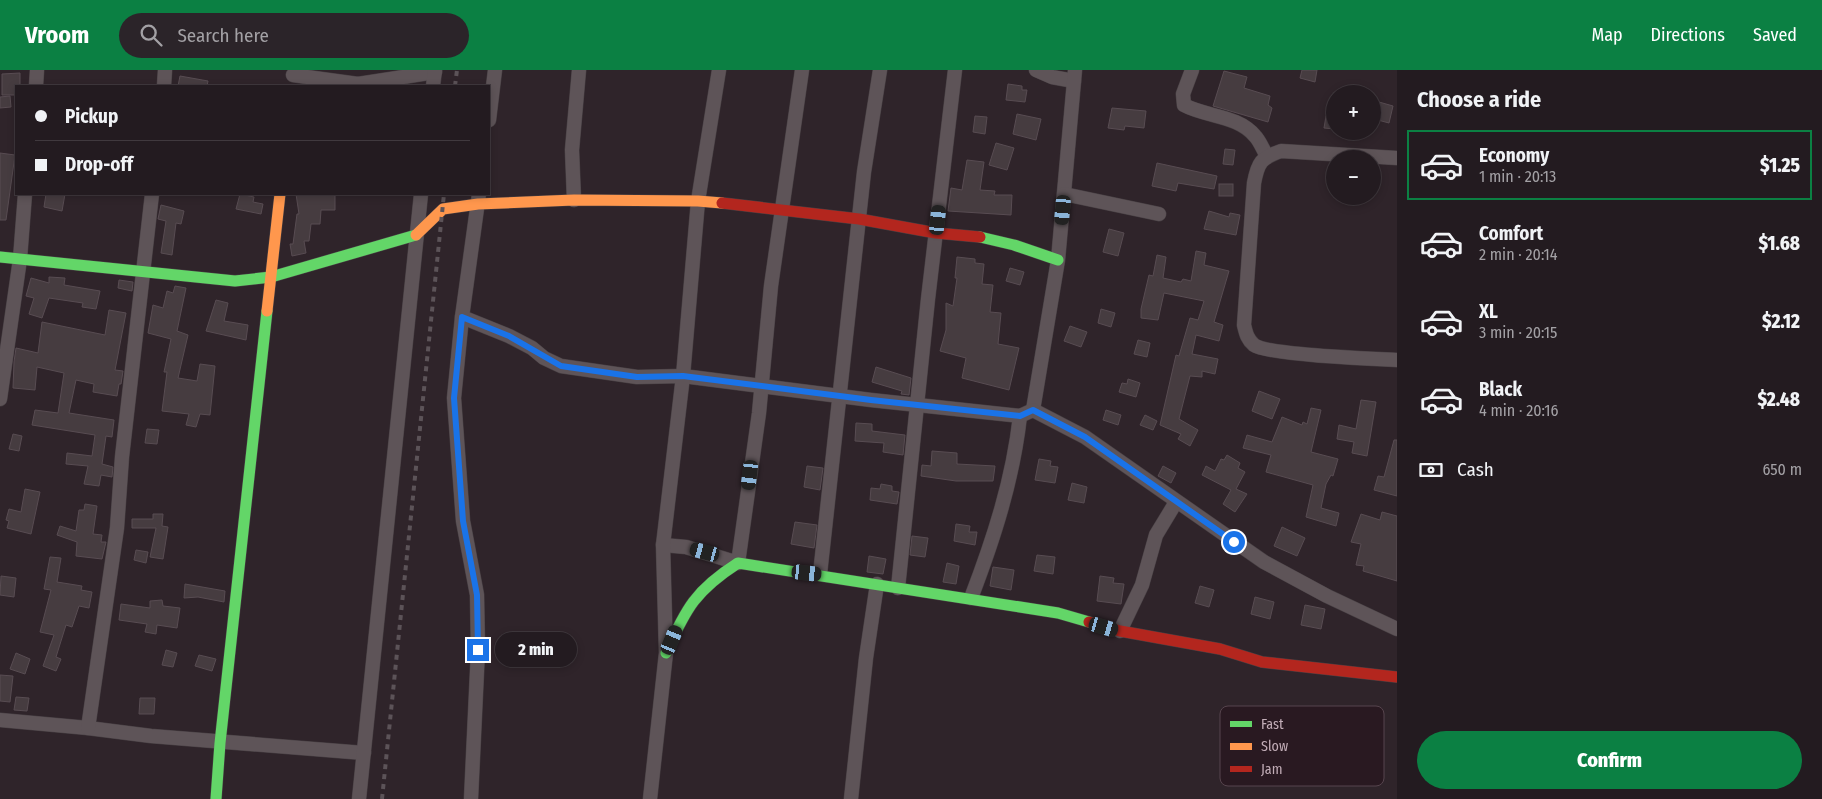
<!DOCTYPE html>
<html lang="en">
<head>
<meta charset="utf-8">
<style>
  :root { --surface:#231b20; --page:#2b2429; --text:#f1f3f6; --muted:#a3a1a5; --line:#40393e; --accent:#0b8043 }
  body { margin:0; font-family:"Fira Sans Condensed",sans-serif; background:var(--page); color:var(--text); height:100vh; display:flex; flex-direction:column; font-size:19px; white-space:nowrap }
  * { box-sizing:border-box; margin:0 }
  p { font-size:16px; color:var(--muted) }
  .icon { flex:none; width:28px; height:28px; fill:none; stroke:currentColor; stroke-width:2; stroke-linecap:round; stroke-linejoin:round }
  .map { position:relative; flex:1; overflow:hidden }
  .details { display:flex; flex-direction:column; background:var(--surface); width:425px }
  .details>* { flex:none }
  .banner { position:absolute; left:15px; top:15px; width:475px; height:110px; border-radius:0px; box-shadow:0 2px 8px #0003,0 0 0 1px var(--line); display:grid; align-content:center; height:110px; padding:0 20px; background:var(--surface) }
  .controls { position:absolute; left:1326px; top:15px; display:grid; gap:10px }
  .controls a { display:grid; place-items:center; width:55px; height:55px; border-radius:50%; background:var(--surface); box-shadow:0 2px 8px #0003,0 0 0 1px var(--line); font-size:25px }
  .end { position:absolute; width:22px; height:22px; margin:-11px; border:6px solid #1a73e8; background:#fff; box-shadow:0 0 0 2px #fff }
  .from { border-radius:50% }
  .bubble { position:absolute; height:35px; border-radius:18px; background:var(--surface); box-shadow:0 2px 8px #0003,0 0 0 1px var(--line); font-size:16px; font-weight:800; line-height:35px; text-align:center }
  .car { position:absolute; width:15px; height:30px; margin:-15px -8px; border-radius:6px; box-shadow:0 0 4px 1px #0007; background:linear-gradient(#222 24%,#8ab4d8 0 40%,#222 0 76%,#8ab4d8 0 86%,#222 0) }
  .banner b { display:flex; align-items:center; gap:18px; height:48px; font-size:19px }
  .banner b+b { border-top:1px solid var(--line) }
  .banner i { width:12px; height:12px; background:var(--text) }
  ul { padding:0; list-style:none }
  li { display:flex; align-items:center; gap:15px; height:70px; margin:0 10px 8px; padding:0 10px; border:2px solid transparent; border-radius:0px }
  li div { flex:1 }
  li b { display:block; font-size:19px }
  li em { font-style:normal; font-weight:800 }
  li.current { border-color:var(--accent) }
  li>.icon { width:45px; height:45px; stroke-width:1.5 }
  h2 { padding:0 20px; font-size:22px; line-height:60px }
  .pay { display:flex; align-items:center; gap:12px; height:55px; padding:0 20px; font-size:19px }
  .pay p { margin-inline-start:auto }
  .action { display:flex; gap:10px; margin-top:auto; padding:10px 20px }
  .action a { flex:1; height:58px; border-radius:30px; background:var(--accent); color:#fff; font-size:20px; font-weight:800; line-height:58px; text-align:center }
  header { display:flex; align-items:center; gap:30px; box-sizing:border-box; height:70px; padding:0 25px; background:var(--accent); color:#fff }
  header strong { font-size:24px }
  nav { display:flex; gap:28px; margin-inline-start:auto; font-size:18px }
  .search { width:350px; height:45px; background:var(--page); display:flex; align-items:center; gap:12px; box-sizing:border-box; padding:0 18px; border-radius:28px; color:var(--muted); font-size:19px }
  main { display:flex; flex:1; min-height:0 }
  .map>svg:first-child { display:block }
</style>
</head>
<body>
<header>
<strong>Vroom</strong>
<div class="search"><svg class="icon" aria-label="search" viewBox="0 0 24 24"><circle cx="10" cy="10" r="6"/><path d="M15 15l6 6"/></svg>Search here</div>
<nav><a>Map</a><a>Directions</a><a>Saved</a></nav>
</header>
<main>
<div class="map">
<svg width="1397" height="729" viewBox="0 0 1397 729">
  <rect width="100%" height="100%" fill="#2f242a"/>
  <g fill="#463c40" stroke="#584c52">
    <polygon points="1302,0 1317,0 1315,12 1300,8"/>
    <polygon points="1224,1 1247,7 1244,18 1270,26 1268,35 1272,38 1268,52 1213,36"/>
    <polygon points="20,3 20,16 16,16 16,25 2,25 2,4"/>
    <polygon points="180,6 208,11 207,16 178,16"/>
    <polygon points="1008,14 1022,16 1022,20 1027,20 1025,32 1006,30"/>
    <polygon points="10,26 11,37 0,38 0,27"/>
    <polygon points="1379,32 1393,36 1389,53 1374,49"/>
    <polygon points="1112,38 1146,41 1144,58 1125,56 1124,60 1108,58"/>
    <polygon points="1017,44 1041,49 1036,70 1013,64"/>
    <polygon points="975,46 987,47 985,64 973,62"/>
    <polygon points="1326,46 1335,47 1335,59 1324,58"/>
    <polygon points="996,73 1014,78 1007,100 989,95"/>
    <polygon points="1225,79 1235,80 1233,95 1223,94"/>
    <polygon points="0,83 15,85 6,150 0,150"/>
    <polygon points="967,90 984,92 980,120 995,121 994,125 1012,125 1011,145 948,141 951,118 962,120"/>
    <polygon points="1157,93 1217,106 1214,119 1178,113 1176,121 1152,116"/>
    <rect x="1219" y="114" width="14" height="12"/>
    <polygon points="46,124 65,124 62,141 44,137"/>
    <polygon points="240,124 254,127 253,132 263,134 261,144 236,139"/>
    <polygon points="296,124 335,124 335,140 321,140 320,154 311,154 309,171 304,171 306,183 292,186 290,174 293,174 297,144 299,144"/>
    <polygon points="161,135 184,141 181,154 176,153 172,185 161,183 166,151 158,149"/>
    <polygon points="1209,141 1229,147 1230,143 1240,145 1236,165 1204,159"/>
    <polygon points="1109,159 1124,163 1118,186 1103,182"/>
    <polygon points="1196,181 1206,183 1204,195 1229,201 1214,252 1223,255 1219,271 1196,265 1192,284 1218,289 1215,304 1202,301 1202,307 1190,306 1179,349 1198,360 1190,376 1178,369 1181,364 1160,355 1176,285 1179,286 1190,248 1198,250 1204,231 1164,223 1158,250 1141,248 1141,239 1149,205 1153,206 1157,185 1166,187 1163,208 1181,212 1183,209 1191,211"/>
    <polygon points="957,187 975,189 975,193 984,194 982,214 993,215 990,242 1001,243 998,274 1019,278 1009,320 962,308 966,288 940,281 946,260 946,233 953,236 957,208 955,208"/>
    <polygon points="1010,198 1024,202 1020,215 1006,211"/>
    <polygon points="49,207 65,208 64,215 100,221 96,239 82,237 83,233 49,228 42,248 29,244 34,228 26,226 31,208 49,213"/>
    <polygon points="119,210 133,212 132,221 118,218"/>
    <polygon points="175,216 186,218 177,261 188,265 178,308 197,311 200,294 215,296 210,345 200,344 196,357 186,355 189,344 162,341 167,302 164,302 171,269 148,263 153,235 163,238 167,221 173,223"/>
    <polygon points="216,230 228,233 224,251 248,255 246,270 206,261"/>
    <polygon points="1101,239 1115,243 1111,257 1098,253"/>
    <polygon points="109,240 126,243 115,300 123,301 121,314 119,314 117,326 93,322 94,314 76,310 69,343 114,350 112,367 106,366 102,394 113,397 112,407 101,405 99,416 84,414 88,396 66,394 67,383 92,386 95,365 32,355 35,340 58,343 64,303 37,297 35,320 13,318 14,292 16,278 38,283 42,252 105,265"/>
    <polygon points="1070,256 1087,262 1081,277 1064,271"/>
    <polygon points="1138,270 1150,273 1147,287 1134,284"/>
    <polygon points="876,297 911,308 909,325 901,324 902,321 872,312"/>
    <polygon points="1128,309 1140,313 1136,327 1119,322 1122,313 1127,314"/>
    <polygon points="1259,321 1280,329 1272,349 1252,341"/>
    <polygon points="1361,330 1376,332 1367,386 1352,383 1354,372 1337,369 1339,355 1356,359"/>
    <polygon points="1311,338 1321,340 1311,382 1338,389 1333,406 1331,405 1326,414 1321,438 1339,443 1336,456 1306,447 1313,415 1266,402 1271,385 1243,378 1247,365 1272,372 1282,347 1302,355 1303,352 1307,354"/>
    <polygon points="1106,340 1121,345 1118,355 1103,350"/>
    <polygon points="1145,345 1157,351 1153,360 1140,355"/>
    <polygon points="856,353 872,354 872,361 905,365 903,385 883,382 884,373 855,371"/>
    <polygon points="147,359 159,360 157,374 145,373"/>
    <polygon points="13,364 22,366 19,381 9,379"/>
    <polygon points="1394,370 1397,370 1397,426 1374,420 1378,406 1384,407"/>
    <polygon points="932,381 957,383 957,394 995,396 993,411 956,411 921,406 922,395 931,396"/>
    <polygon points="1227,385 1240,393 1238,398 1245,402 1236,419 1247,424 1235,442 1223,434 1231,420 1202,405 1206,396 1215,401 1221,389 1224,390"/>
    <polygon points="1039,389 1051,391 1050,396 1058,397 1055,413 1035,410"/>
    <polygon points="807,396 823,398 820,420 804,417"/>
    <polygon points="1163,396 1176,403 1171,413 1158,406"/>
    <polygon points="1072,413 1087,417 1084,433 1068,430"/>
    <polygon points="881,414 892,416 892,421 899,422 897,434 870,430 871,418 880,419"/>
    <polygon points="25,419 40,422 31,464 7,458 9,451 6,450 9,439 21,442"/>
    <polygon points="85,434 97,436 93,464 102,465 101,472 106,472 102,489 76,486 77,472 57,465 60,456 76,461 79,440 84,440"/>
    <polygon points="1382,442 1397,446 1397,511 1363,501 1364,496 1356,495 1361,474 1351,472 1361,444 1380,450"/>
    <polygon points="153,444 163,444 162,456 168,457 163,489 150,487 156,458 132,458 132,449 153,449"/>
    <polygon points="795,452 817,455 814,478 791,474"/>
    <polygon points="956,454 970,456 969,462 977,462 975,475 954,471"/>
    <polygon points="1282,457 1305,468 1297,486 1274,476"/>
    <polygon points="912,466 928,468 925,487 910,485"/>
    <polygon points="136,480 148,482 146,493 134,490"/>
    <polygon points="1037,485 1055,487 1053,504 1034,501"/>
    <polygon points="869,486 886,489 883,504 867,502"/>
    <polygon points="50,487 61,488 57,512 82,516 81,520 92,522 89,538 79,536 72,557 66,555 56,587 61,589 56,601 43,596 54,565 40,562 51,520 44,519"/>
    <polygon points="947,493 959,496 956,514 943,512"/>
    <polygon points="993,497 1014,500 1011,520 990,516"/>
    <polygon points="1,506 16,508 14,527 0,525"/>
    <polygon points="1100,506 1114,508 1113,513 1124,514 1121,534 1097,531"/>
    <polygon points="185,514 225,521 224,532 198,527 184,528"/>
    <polygon points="1200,516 1214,520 1209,537 1195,533"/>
    <polygon points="1255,527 1274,532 1270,549 1251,544"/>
    <polygon points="162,530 163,536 180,538 177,558 157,555 156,564 145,562 147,554 119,550 121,534 150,538 150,531"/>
    <polygon points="1305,535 1325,539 1321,559 1301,555"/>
    <polygon points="166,580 177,583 173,597 162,595"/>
    <polygon points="16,583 30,589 25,604 10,599"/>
    <polygon points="199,585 216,589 212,601 195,596"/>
    <polygon points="0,605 13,606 10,632 0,631"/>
    <polygon points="16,627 29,628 27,641 14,640"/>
    <polygon points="140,628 155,628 154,644 139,644"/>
  </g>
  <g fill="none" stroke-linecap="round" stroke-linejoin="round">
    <g stroke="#484044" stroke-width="15">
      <g id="street">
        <polyline points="1036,0 1052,7 1074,11"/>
        <polyline points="1075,0 1058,190 1033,340 1085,367 1264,492 1327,526 1397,559"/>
        <path d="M1192,0L1183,24L1184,35C1206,47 1238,45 1255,66C1260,71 1263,80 1267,86"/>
        <polyline points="293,5 358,14 435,2"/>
        <polyline points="36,16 37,0"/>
        <polyline points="164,16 165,0"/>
        <polyline points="433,16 435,0"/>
        <polyline points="489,50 495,0"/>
        <path d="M1397,88L1281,81C1261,88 1258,92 1254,113L1244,255C1246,263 1247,269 1254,275C1268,285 1374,289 1397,290"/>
        <polyline points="1064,124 1159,144"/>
        <polyline points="574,130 572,80 579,0"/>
        <polyline points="462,247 509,266 532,278 544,288 561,296 637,307 683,306 871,330 1020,346 1033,340"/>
        <polyline points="0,329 20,189 25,124"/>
        <polyline points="663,475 686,477 738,493 759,343 771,216 802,0"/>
        <polyline points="820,504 864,102 880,0"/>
        <polyline points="898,518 928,229 955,0"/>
        <path d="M971,528C994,468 1013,409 1020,346"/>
        <polyline points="1120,561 1142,515 1156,465 1176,432"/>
        <polyline points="0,650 88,658 151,666 364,683"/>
        <polyline points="88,658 117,458 122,387 152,124"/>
        <polyline points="359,729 421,124"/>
        <polyline points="471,729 478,580 477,525 463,451 454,328 462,247 479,124"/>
        <polyline points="650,729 666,583 663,475 683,306 698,131 719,0"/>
        <polyline points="851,729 866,588 877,514"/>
      </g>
    </g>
    <g stroke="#484044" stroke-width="12">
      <g id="fast">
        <polyline points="980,167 1014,175 1058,190"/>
        <polyline points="0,187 235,211 271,207 416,165"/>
        <path d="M666,583C686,538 696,520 738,493L1058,543L1089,552"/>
        <polyline points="216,729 220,673 267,241"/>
      </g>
    </g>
    <g stroke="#484044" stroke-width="12">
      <g id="slow">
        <polyline points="416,165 443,139 478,134 574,130 698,131 722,133"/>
        <polyline points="267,241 280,124"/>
      </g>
    </g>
    <g stroke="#484044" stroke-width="12">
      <g id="jam">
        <polyline points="722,133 859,149 936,163 980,167"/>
        <polyline points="1089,552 1120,561 1220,579 1262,592 1397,607"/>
      </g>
    </g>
    <use href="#street" stroke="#5e5458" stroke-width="14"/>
    <use href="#fast" stroke="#63d668" stroke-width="11"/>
    <use href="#slow" stroke="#ff974d" stroke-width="11"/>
    <use href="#jam" stroke="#b3261e" stroke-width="11"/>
    <g stroke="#5c5358" stroke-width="4" stroke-dasharray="5 5" stroke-linecap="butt">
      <polyline points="455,16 457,0"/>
      <polyline points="382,729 444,124"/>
    </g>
  </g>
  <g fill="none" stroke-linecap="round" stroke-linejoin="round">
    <polyline stroke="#1a73e8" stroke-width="6" points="478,580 477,525 463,451 454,328 462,247 509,266 561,296 637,307 683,306 871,330 1020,346 1033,340 1085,367 1234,472"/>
  </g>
  <rect x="1220" y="636" width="164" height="80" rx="8" fill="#291921" stroke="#57454e" stroke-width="1"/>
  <rect x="1230" y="651" width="22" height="6" fill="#63d668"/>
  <rect x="1230" y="673" width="22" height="7" fill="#ff974d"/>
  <rect x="1230" y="696" width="22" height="6" fill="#b3261e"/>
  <g font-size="14" fill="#c2adb7">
    <text x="1261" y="659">Fast</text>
    <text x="1261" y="681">Slow</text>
    <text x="1261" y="704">Jam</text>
  </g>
</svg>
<div class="controls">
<a>+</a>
<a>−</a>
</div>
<i class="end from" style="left:1234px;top:472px"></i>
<i class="end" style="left:478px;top:580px"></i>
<div class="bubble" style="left:495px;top:562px;width:82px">2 min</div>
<i class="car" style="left:1063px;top:140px;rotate:185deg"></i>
<i class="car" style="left:938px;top:150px;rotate:6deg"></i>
<i class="car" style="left:750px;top:405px;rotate:187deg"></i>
<i class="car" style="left:705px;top:482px;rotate:285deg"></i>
<i class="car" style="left:807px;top:503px;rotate:96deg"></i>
<i class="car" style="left:1104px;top:557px;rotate:106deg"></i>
<i class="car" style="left:672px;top:570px;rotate:23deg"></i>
<div class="banner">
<b><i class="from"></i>Pickup</b>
<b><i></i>Drop-off</b>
</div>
</div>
<section class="details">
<h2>Choose a ride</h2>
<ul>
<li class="current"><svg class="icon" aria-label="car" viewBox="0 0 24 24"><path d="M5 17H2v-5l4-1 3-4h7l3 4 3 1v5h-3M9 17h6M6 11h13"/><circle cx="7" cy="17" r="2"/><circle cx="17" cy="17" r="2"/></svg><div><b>Economy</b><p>1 min · 20:13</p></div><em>$1.25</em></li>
<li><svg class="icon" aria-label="car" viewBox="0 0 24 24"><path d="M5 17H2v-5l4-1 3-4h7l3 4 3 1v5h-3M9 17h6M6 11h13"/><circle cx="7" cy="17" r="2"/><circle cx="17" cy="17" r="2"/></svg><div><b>Comfort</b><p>2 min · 20:14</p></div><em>$1.68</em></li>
<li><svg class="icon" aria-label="car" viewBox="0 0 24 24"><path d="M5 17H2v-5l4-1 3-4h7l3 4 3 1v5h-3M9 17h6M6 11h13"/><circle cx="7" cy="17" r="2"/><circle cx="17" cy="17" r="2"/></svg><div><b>XL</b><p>3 min · 20:15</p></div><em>$2.12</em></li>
<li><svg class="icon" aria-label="car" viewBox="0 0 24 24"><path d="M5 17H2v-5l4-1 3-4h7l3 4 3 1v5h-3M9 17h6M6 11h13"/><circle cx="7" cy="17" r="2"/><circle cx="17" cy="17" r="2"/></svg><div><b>Black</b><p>4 min · 20:16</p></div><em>$2.48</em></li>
</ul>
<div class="pay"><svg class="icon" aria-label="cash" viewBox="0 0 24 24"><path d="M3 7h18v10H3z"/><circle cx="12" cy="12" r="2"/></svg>Cash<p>650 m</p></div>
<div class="action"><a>Confirm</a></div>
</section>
</main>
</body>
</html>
